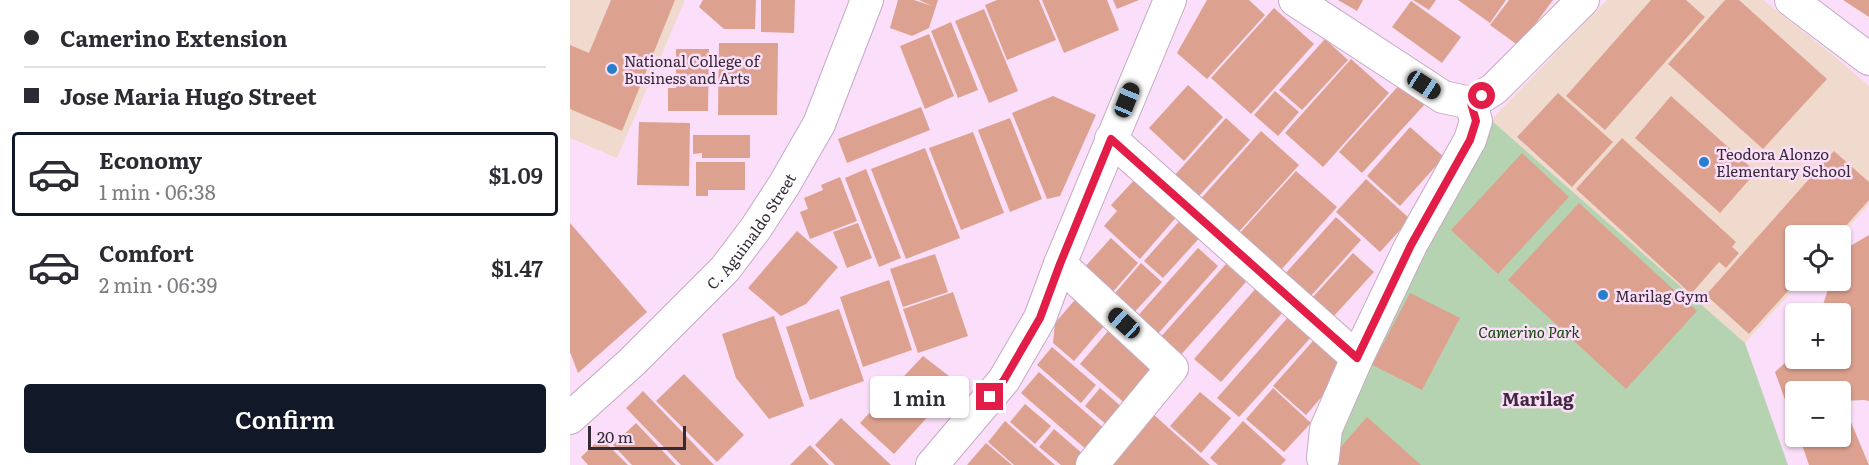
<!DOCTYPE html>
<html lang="en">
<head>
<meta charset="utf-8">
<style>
  :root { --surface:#fff; --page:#f7f7f7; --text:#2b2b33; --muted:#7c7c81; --line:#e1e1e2; --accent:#111827 }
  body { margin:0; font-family:Literata,serif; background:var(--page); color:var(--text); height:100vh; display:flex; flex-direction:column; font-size:22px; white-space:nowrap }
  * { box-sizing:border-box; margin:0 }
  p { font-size:20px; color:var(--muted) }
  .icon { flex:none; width:33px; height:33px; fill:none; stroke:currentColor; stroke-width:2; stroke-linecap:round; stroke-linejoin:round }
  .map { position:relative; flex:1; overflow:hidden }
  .side { display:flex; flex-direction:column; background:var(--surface); width:570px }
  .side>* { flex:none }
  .top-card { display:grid; align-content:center; height:132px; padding:0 24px; background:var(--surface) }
  .controls { position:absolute; left:1215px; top:225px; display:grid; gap:12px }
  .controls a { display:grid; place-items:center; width:66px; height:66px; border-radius:6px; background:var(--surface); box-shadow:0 2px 4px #0004; font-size:30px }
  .scale { position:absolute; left:18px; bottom:15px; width:98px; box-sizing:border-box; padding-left:6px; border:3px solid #342a34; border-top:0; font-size:16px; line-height:21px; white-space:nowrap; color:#342a34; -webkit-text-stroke:4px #fbdef9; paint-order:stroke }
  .end { position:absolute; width:27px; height:27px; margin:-14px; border:8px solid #e11d48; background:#fff; box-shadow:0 0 0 3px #fff }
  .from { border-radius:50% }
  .bubble { position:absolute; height:42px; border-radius:6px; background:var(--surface); box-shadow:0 2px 4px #0004; font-size:20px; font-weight:600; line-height:42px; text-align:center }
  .car { position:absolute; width:18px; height:36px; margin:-18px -9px; border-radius:8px; box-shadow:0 0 4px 2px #0007; background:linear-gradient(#222 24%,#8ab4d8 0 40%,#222 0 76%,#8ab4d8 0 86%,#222 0) }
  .top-card b { display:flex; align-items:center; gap:21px; height:57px; font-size:22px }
  .top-card b+b { border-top:2px solid var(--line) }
  .top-card i { width:15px; height:15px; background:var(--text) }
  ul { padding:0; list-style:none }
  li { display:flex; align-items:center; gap:18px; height:84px; margin:0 12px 9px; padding:0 12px; border:3px solid transparent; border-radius:6px }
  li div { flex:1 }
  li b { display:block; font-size:22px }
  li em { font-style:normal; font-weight:600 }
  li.current { border-color:var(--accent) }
  li>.icon { width:54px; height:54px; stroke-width:1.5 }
  .primary-button { display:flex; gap:12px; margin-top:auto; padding:12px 24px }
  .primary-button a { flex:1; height:69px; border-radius:6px; background:var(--accent); color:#fff; font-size:24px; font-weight:600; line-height:69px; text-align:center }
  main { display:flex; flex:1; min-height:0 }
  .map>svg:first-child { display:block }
</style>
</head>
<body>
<main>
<section class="side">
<div class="top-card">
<b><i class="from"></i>Camerino Extension</b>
<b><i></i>Jose Maria Hugo Street</b>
</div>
<ul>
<li class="current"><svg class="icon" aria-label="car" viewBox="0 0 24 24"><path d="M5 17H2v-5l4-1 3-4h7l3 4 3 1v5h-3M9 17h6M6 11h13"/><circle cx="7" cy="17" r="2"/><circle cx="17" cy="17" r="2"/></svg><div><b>Economy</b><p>1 min · 06:38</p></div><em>$1.09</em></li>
<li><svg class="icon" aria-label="car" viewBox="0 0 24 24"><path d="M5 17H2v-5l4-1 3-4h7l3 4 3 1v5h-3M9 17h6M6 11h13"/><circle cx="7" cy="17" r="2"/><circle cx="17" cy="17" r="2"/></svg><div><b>Comfort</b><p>2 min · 06:39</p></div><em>$1.47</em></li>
</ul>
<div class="primary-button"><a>Confirm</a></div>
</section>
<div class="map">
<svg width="1299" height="465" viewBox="0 0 1299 465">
  <rect width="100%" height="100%" fill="#fbdef9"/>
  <g fill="#f0dace">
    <polygon points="0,0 115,0 47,158 0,138"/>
    <polygon points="1037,0 1193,0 1263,55 1299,86 1299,204 1271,236 1226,236 1226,280 1231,281 1175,343 921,120"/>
  </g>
  <polygon fill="#b5d3b0" points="921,120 1175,343 1218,465 767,465 759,459 761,431"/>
  <g fill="#dda28f">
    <polygon points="41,0 105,0 52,131 0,109 0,45 19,53"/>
    <polygon points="133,0 186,0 185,29 154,29 129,7"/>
    <polygon points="191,0 225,0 224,33 191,32"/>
    <polygon points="328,0 344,0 362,6 349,0 368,0 359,28 342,36 320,28"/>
    <polygon points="427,0 469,0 486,40 437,60 415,5"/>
    <polygon points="472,0 537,0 549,30 494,53"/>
    <polygon points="543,0 569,0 547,9"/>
    <polygon points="637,0 679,0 695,15 637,79 607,53"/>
    <polygon points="768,0 793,0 787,11"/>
    <polygon points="843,0 866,0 859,10"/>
    <polygon points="888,0 936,0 920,23"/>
    <polygon points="939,0 983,0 949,46 920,25"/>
    <polygon points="1081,0 1116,0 1135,17 1035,130 996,96"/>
    <polygon points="1155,0 1169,0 1257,79 1193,149 1098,64"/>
    <polygon points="1273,0 1299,0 1299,17"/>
    <polygon points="841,1 891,37 872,63 822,27"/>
    <polygon points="704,8 744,44 681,114 641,78"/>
    <polygon points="414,9 448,91 419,103 385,21"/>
    <polygon points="381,22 408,90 388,98 361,31"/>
    <polygon points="359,34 384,96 355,109 330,46"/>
    <polygon points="755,39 778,60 732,110 709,90"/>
    <polygon points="149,43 208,43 207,115 148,115"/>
    <polygon points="106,49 139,49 138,111 98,111 98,88 106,88"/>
    <polygon points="781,59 819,93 753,167 715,133"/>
    <polygon points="831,83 855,104 792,173 769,152"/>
    <polygon points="618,85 653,117 614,161 579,128"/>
    <polygon points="705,91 729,112 708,136 684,115"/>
    <polygon points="988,93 1043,142 1002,187 947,137"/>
    <polygon points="483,96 526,115 490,196 477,199 442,113"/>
    <polygon points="1101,96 1186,172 1150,213 1065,138"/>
    <polygon points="351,107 360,130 277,163 268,139"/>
    <polygon points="440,118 472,199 440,212 408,130"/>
    <polygon points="656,118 680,140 628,197 604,176"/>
    <polygon points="69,122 120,123 119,186 67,185"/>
    <polygon points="840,127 874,157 830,206 797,176"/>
    <polygon points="691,131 729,165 665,236 628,202"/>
    <polygon points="403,132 434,213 391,230 359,148"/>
    <polygon points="123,135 180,135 180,158 132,158 132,153 123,154"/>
    <polygon points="1052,138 1166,242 1162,247 1169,253 1156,268 1149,262 1121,294 1006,189"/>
    <polygon points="355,148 390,238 336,259 301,169"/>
    <polygon points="1264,151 1299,182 1299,200 1267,236 1226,236 1226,282 1179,334 1136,295"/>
    <polygon points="952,153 999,197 928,274 881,230"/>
    <polygon points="126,162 175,162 175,190 138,190 138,196 126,196"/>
    <polygon points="296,169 331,258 309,267 275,178"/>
    <polygon points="726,171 767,207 710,271 669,234"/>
    <polygon points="270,177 287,221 240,239 230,212 238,209 234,198 253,190 251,185"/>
    <polygon points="567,177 609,214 570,259 534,226 547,211 541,205"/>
    <polygon points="796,179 840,219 810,252 766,212"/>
    <polygon points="1009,203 1127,311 1056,389 938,280"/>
    <polygon points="613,217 632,235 593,278 574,261"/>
    <polygon points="766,217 791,240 739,298 714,275"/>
    <polygon points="0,223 77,312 8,373 0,352"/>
    <polygon points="288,223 302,258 277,268 263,232"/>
    <polygon points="227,231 268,267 236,304 211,316 178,288"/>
    <polygon points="1299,235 1299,401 1294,400 1272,401 1299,465 1239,465 1229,436 1270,436 1270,392 1226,392 1225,427 1205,372 1226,353 1226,358 1270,358 1270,314 1250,314 1261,280 1270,280 1270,252"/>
    <polygon points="541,238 568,263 541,294 513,269"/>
    <polygon points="628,248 648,266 585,337 565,319"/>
    <polygon points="783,253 804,272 763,317 742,298"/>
    <polygon points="365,254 378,292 333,307 320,269"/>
    <polygon points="571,263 592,282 560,317 540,299"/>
    <polygon points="656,264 676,282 608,358 588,340"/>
    <polygon points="319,280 342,350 293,367 270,297"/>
    <polygon points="687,287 714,311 651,382 624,359"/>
    <polygon points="383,292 398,336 348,353 333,309"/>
    <polygon points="840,293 890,318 852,390 802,365"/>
    <polygon points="510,294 539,320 504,361 483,343 485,323"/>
    <polygon points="269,309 294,381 240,400 216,327"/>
    <polygon points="720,315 743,335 669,417 647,398"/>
    <polygon points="204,316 234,406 199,419 166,378 152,334"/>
    <polygon points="545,323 594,364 558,406 510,364"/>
    <polygon points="751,332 783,361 736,415 703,386"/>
    <polygon points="482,347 526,385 511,403 467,365"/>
    <polygon points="353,356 388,383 324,454 290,423"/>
    <polygon points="469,372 536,430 518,451 451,393"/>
    <polygon points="114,374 174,435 147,462 86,401"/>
    <polygon points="530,388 553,408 538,426 515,406"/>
    <polygon points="703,388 741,423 714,452 676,419"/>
    <polygon points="73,391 144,465 111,465 56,408"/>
    <polygon points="630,392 661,418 631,453 600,426"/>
    <polygon points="455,404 481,426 465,444 440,422"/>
    <polygon points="583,414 640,465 537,465"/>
    <polygon points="797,417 851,465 771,465 762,457"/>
    <polygon points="271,418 321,465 265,465 245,445"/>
    <polygon points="435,421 485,465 444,465 418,442"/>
    <polygon points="673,421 716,460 711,465 648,465 640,458"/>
    <polygon points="66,423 106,465 62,465 43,445"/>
    <polygon points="484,429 514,455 505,465 491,465 469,447"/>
    <polygon points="31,438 58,465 18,465 11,457"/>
    <polygon points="416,443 442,465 397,465"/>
    <polygon points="240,445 259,465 220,465"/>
  </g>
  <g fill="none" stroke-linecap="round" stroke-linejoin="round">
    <g stroke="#c5aac4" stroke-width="34">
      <g id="minor">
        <polyline points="725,0 873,97 901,103 924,89 1013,0"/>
        <polyline points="1221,0 1299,59"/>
        <polyline points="541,139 787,358"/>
        <polyline points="490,264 602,368 522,465"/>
        <path id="s1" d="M0,418L62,362L155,269L186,228L214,185L249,124L297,0"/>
        <polyline points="753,458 756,429 787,358 841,245 900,140 906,121 901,103"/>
        <polyline points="362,465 434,380 470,318 490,264 600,0"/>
      </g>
    </g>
    <use href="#minor" stroke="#fff" stroke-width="32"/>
  </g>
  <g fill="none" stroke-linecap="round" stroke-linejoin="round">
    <polyline stroke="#e11d48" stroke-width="8" points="420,397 434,380 470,318 490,264 541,139 787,358 841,245 900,140 906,121 901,103 912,96"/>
  </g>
  <g fill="#277fcd" stroke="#fbdef9" stroke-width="2">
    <circle cx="42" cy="69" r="6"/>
    <circle cx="1134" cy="162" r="6"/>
    <circle cx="1033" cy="295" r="6"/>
  </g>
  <g text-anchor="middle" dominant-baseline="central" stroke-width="5" stroke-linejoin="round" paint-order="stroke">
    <g font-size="15" fill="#342a34" stroke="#fbdef9" text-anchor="start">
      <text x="54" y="60">National College of<tspan x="54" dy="17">Business and Arts</tspan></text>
      <text x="1146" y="153">Teodora Alonzo<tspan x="1146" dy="17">Elementary School</tspan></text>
      <text x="1045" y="295">Marilag Gym</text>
    </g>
    <g font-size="15" fill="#342a34" stroke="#fbdef9">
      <text stroke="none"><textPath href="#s1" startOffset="261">C. Aguinaldo Street</textPath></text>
    </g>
    <g font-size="15" font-style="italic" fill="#0f4404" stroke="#fbdef9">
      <text x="959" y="331">Camerino Park</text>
    </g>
    <g font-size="18" font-weight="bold" fill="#3f293e" stroke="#fbdef9">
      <text x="968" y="398">Marilag</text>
    </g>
  </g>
</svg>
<div class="controls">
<a><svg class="icon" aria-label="locate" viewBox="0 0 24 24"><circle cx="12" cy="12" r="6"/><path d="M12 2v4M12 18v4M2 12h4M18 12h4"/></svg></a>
<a>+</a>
<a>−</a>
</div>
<div class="scale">20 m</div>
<i class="end from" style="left:912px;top:96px"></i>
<i class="end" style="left:420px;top:397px"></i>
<div class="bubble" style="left:300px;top:376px;width:99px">1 min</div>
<i class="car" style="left:854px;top:85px;rotate:123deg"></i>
<i class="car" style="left:557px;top:100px;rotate:22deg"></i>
<i class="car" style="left:554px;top:323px;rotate:312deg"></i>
</div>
</main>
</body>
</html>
